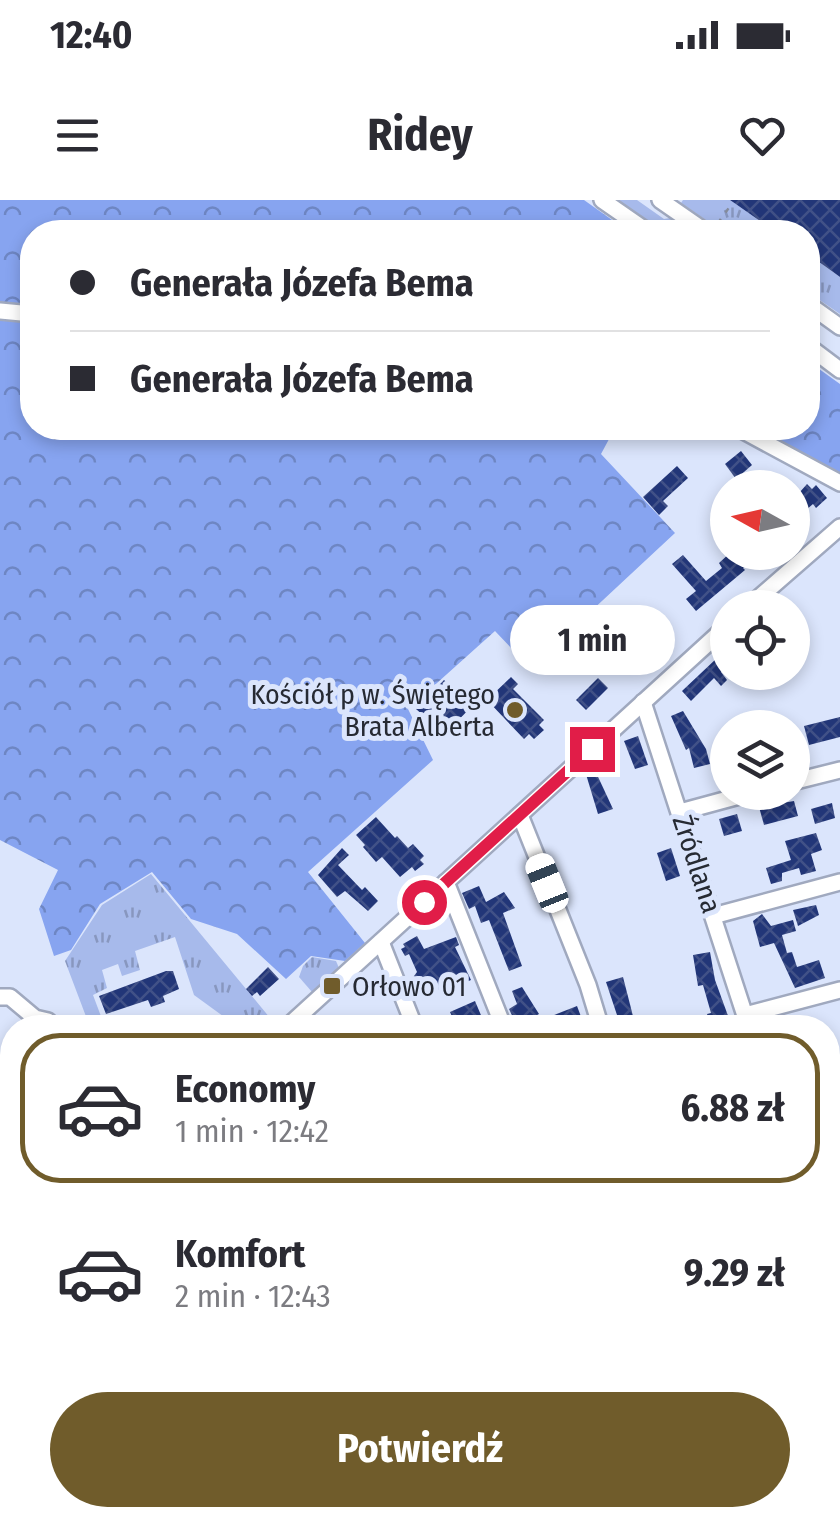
<!DOCTYPE html>
<html lang="pl">
<head>
<meta charset="utf-8">
<style>
  :root { --surface:#fff; --page:#f7f7f7; --text:#2b2b33; --muted:#7c7c81; --line:#e1e1e2; --accent:#705c2b }
  body { margin:0; font-family:"Fira Sans Condensed",sans-serif; background:var(--page); color:var(--text); height:100vh; display:flex; flex-direction:column; font-size:38px; white-space:nowrap }
  * { box-sizing:border-box; margin:0 }
  p { font-size:32px; color:var(--muted) }
  .icon { flex:none; width:55px; height:55px; fill:none; stroke:currentColor; stroke-width:2; stroke-linecap:round; stroke-linejoin:round }
  .map { position:relative; flex:1; overflow:hidden }
  .side { position:absolute; left:0px; top:815px; width:840px; height:512px; display:flex; flex-direction:column; background:var(--surface); border-radius:40px 40px 0 0; box-shadow:0 5px 15px #0003 }
  .side>* { flex:none }
  .banner { position:absolute; left:20px; top:20px; width:800px; height:220px; border-radius:40px; box-shadow:0 5px 15px #0003; display:grid; align-content:center; height:220px; padding:0 50px; background:var(--surface) }
  .needle { width:65px; rotate:278deg }
  .controls { position:absolute; left:710px; top:270px; display:grid; gap:20px }
  .controls a { display:grid; place-items:center; width:100px; height:100px; border-radius:50%; background:var(--surface); box-shadow:0 5px 15px #0003; font-size:50px }
  .end { position:absolute; width:45px; height:45px; margin:-22px; border:12px solid #e11d48; background:#fff; box-shadow:0 0 0 5px #fff }
  .from { border-radius:50% }
  .bubble { position:absolute; height:70px; border-radius:35px; background:var(--surface); box-shadow:0 5px 15px #0003; font-size:32px; font-weight:700; line-height:70px; text-align:center }
  .car { position:absolute; width:30px; height:60px; margin:-30px -15px; border-radius:12px; box-shadow:0 0 8px 2px #0007; background:linear-gradient(#fff 24%,#345 0 40%,#fff 0 76%,#345 0 86%,#fff 0) }
  .banner b { display:flex; align-items:center; gap:35px; height:95px; font-size:38px }
  .banner b+b { border-top:2px solid var(--line) }
  .banner i { width:25px; height:25px; background:var(--text) }
  ul { padding:18px 0 0; list-style:none }
  li { display:flex; align-items:center; gap:30px; height:150px; margin:0 20px 15px; padding:0 30px; border:5px solid transparent; border-radius:40px }
  li div { flex:1 }
  li b { display:block; font-size:38px }
  li em { font-style:normal; font-weight:700 }
  li.current { border-color:var(--accent) }
  li>.icon { width:90px; height:90px; stroke-width:1.5 }
  .action { display:flex; gap:20px; margin-top:auto; padding:20px 50px }
  .action a { flex:1; height:115px; border-radius:60px; background:var(--accent); color:#fff; font-size:40px; font-weight:700; line-height:115px; text-align:center }
  .status { display:flex; justify-content:space-between; align-items:center; height:70px; padding:0 50px; background:var(--surface); direction:ltr }
  .status svg { height:28px; fill:currentColor }
  header { display:flex; justify-content:space-between; align-items:center; height:130px; padding:0 50px; background:var(--surface); font-size:45px; font-weight:700 }
  .map>svg:first-child { display:block }
</style>
</head>
<body>
<div class="status"><b>12:40</b><svg viewBox="0 0 49 12"><path d="M0 12V9h3v3zM5 12V6h3v6zM10 12V3h3v9zM15 12V0h3v12zM26 1h20v11H26zM47 4h2v5h-2z"/></svg></div>
<header><svg class="icon" aria-label="menu" viewBox="0 0 24 24"><path d="M4 6h16M4 12h16M4 18h16"/></svg>Ridey<svg class="icon" aria-label="heart" viewBox="0 0 24 24"><path d="M12 20l-8-8c-3-5 5-10 8-4 3-6 11-1 8 4z"/></svg></header>
<div class="map">
<svg width="840" height="1326" viewBox="0 0 840 1326">
  <defs>
    <pattern id="grass-tufts" width="24" height="20" patternUnits="userSpaceOnUse" patternTransform="scale(2.5)"><rect width="24" height="20" fill="#a7baeb"/><path d="M3 7l-1-3M5 7V3M7 7l1-3M15 17l-1-3M17 17v-4M19 17l1-3" fill="none" stroke="#8897bf"/></pattern>
    <pattern id="forest-crowns" width="20" height="18" patternUnits="userSpaceOnUse" patternTransform="scale(2.5)"><rect width="20" height="18" fill="#87a4f0"/><path d="M2 6a3 3 0 1 1 6 0M12 15a3 3 0 1 1 6 0" fill="none" stroke="#6e86c3"/></pattern>
    <pattern id="building-cross-hatch" width="8" height="8" patternUnits="userSpaceOnUse" patternTransform="scale(2.5)"><rect width="8" height="8" fill="#223678"/><path d="M0 0l8 8M0 8l8-8" fill="none" stroke="#415187"/></pattern>
  </defs>
  <rect width="100%" height="100%" fill="#dbe5fc"/>
  <polygon fill="#cfdbf9" points="74,1315 138,1315 120,1326 55,1326"/>
  <g fill="url(#grass-tufts)">
    <polygon points="617,0 637,0 664,19 676,17 695,32 663,32"/>
    <polygon points="683,0 730,0 776,32 723,32 681,3"/>
    <polygon points="808,54 840,77 840,114 808,92"/>
    <polygon points="151,674 275,824 270,827 238,827 194,795 175,737 135,751 140,770 122,776 118,764 102,770 107,788 93,795 102,819 114,816 115,827 90,827 65,761 102,705"/>
    <polygon points="312,757 336,761 339,768 312,792 299,777 303,766"/>
    <polygon points="840,1203 840,1326 737,1326 742,1315 828,1315 828,1222"/>
    <polygon points="309,1315 457,1315 486,1322 548,1326 275,1326"/>
    <polygon points="631,1315 671,1315 676,1326 591,1326"/>
  </g>
  <g fill="url(#forest-crowns)">
    <polygon points="0,0 584,0 629,32 32,32 32,106 0,102"/>
    <polygon points="0,119 32,123 32,228 615,228 601,254 675,333 530,468 495,431 408,509 433,560 308,672 365,743 345,761 311,756 286,779 237,734 191,719 152,672 100,704 71,750 54,756 39,709 58,670 0,640"/>
    <polygon points="808,161 840,184 840,274 750,228 808,228"/>
    <polygon points="175,1315 309,1315 275,1326 153,1326"/>
    <polygon points="457,1315 573,1315 581,1326 486,1322"/>
  </g>
  <g fill="url(#building-cross-hatch)">
    <polygon points="730,0 840,0 840,77 808,54 808,32 776,32"/>
    <polygon points="741,251 752,265 736,279 725,264"/>
    <polygon points="677,266 688,278 663,301 668,306 659,315 643,297"/>
    <polygon points="807,284 812,289 816,285 827,298 816,308 813,304 792,322 792,301"/>
    <polygon points="731,352 759,352 743,368 745,370 696,411 686,399 696,391 672,364 683,355 706,381 722,368 719,363"/>
    <polygon points="659,415 674,434 662,444 646,426"/>
    <polygon points="632,442 643,451 622,474 612,465"/>
    <polygon points="717,458 726,468 721,472 727,480 721,486 714,478 691,501 682,491"/>
    <polygon points="511,477 518,484 513,489 544,520 539,525 544,530 534,539 529,534 524,539 487,500"/>
    <polygon points="598,478 608,488 586,510 576,500"/>
    <polygon points="444,480 472,506 452,527 449,524 442,532 416,509"/>
    <polygon points="683,511 706,549 710,564 694,568 689,548 686,550 671,516"/>
    <polygon points="840,517 840,537 809,545 804,526"/>
    <polygon points="638,536 648,565 635,569 624,541"/>
    <polygon points="593,566 613,609 598,614 585,571"/>
    <polygon points="794,601 798,616 764,625 759,607"/>
    <polygon points="832,603 835,618 815,624 811,609"/>
    <polygon points="737,614 742,631 724,636 719,619"/>
    <polygon points="376,617 395,638 397,636 408,648 413,644 424,656 420,660 424,664 415,671 412,667 400,677 382,657 376,662 363,647 365,645 356,635"/>
    <polygon points="816,633 822,650 811,654 816,671 801,675 799,668 782,673 782,681 771,684 766,668 791,660 785,641"/>
    <polygon points="342,648 349,655 338,665 362,690 365,687 378,701 368,711 345,691 337,697 318,675"/>
    <polygon points="671,648 680,676 666,681 657,653"/>
    <polygon points="479,686 486,702 504,692 515,708 503,713 522,766 509,771 489,720 481,723 475,706 469,709 462,693"/>
    <polygon points="816,705 819,715 798,726 793,710"/>
    <polygon points="762,714 771,726 793,720 796,731 782,735 787,753 792,752 797,767 819,760 825,778 795,788 774,743 760,747 753,721"/>
    <polygon points="417,736 424,749 456,737 459,745 455,747 471,780 440,793 435,780 415,789 411,780 417,772 409,754 405,756 401,749 405,747 403,744"/>
    <polygon points="710,752 715,780 731,824 720,828 711,828 707,814 711,813 703,785 698,786 693,755"/>
    <polygon points="268,767 279,779 260,796 257,792 252,796 246,789"/>
    <polygon points="166,771 173,771 179,789 163,796 165,802 151,807 148,800 106,814 99,796"/>
    <polygon points="623,777 634,820 620,824 606,782"/>
    <polygon points="522,787 539,814 517,826 509,809 517,804 512,791"/>
    <polygon points="475,801 483,820 476,823 478,828 457,828 450,812"/>
    <polygon points="577,806 583,822 566,828 545,828 543,821 549,817"/>
    <polygon points="12,902 12,930 0,943 0,916"/>
  </g>
  <g fill="none" stroke-linecap="round" stroke-linejoin="round">
    <g stroke="#a0a9bf" stroke-width="20">
      <g id="minor">
        <polyline points="602,0 648,32"/>
        <polyline points="660,0 706,32"/>
        <polyline points="808,104 840,127"/>
        <polyline points="0,111 32,114"/>
        <polyline points="808,146 840,170"/>
        <polyline points="738,228 840,283"/>
        <polyline points="747,408 840,327"/>
        <polyline points="643,502 749,828"/>
        <polyline points="792,582 840,570"/>
        <polyline points="680,612 754,592"/>
        <polyline points="520,615 588,785 601,828"/>
        <polyline points="446,682 504,828"/>
        <polyline points="713,716 840,682"/>
        <polyline points="381,742 415,828"/>
        <polyline points="0,797 10,797 35,818 48,821 55,828"/>
        <polyline points="745,815 840,790"/>
        <polyline points="286,828 728,425"/>
        <polyline points="828,914 840,910"/>
        <path d="M828,981C840,999 838,1081 828,1103"/>
        <polyline points="0,1041 12,1034"/>
        <polyline points="0,1187 12,1181"/>
        <polyline points="44,1326 65,1315"/>
        <polyline points="143,1326 164,1315"/>
      </g>
    </g>
    <g stroke="#858c9c" stroke-width="2.5" stroke-dasharray="5 8" stroke-linecap="butt">
      <polyline points="718,23 733,2"/>
      <polyline points="361,1326 376,1315"/>
    </g>
    <use href="#minor" stroke="#fff" stroke-width="15"/>
    <g stroke="#454a55" stroke-width="4" stroke-dasharray="15 8" stroke-linecap="butt">
      <polyline points="828,1097 840,1096"/>
      <polyline points="97,1326 118,1315"/>
    </g>
  </g>
  <g fill="none" stroke-linecap="round" stroke-linejoin="round">
    <polyline stroke="#e11d48" stroke-width="12" points="424,702 592,549"/>
  </g>
  <g fill="#705c2b" stroke="#dbe5fc" stroke-width="4">
    <circle cx="515" cy="510" r="10"/>
    <rect x="322" y="776" width="20" height="20" rx="5"/>
  </g>
  <g text-anchor="middle" dominant-baseline="central" stroke-width="10" stroke-linejoin="round" paint-order="stroke">
    <g font-size="28" fill="#262a33" stroke="#dbe5fc" text-anchor="end">
      <text x="495" y="494">Kościół p w. Świętego<tspan x="495" dy="32">Brata Alberta</tspan></text>
      <text x="352" y="786" text-anchor="start">Orłowo 01</text>
    </g>
    <g font-size="28" fill="#262a33" stroke="#dbe5fc">
      <text transform="translate(697 664) rotate(72)">Źródlana</text>
    </g>
  </g>
</svg>
<div class="controls">
<a><svg class="needle" viewBox="-14 -14 28 28"><path d="M0-13l5 13h-10z" fill="#e53935"/><path d="M0 13l5-13h-10z" fill="#7c7c81"/></svg></a>
<a><svg class="icon" aria-label="locate" viewBox="0 0 24 24"><circle cx="12" cy="12" r="6"/><path d="M12 2v4M12 18v4M2 12h4M18 12h4"/></svg></a>
<a><svg class="icon" aria-label="layers" viewBox="0 0 24 24"><path d="M12 4l9 5-9 5-9-5zM3 14l9 5 9-5"/></svg></a>
</div>
<i class="end from" style="left:424px;top:702px"></i>
<i class="end" style="left:592px;top:549px"></i>
<div class="bubble" style="left:510px;top:405px;width:165px">1 min</div>
<i class="car" style="left:547px;top:683px;rotate:338deg"></i>
<div class="banner">
<b><i class="from"></i>Generała Józefa Bema</b>
<b><i></i>Generała Józefa Bema</b>
</div>
<section class="side">
<ul>
<li class="current"><svg class="icon" aria-label="car" viewBox="0 0 24 24"><path d="M5 17H2v-5l4-1 3-4h7l3 4 3 1v5h-3M9 17h6M6 11h13"/><circle cx="7" cy="17" r="2"/><circle cx="17" cy="17" r="2"/></svg><div><b>Economy</b><p>1 min · 12:42</p></div><em>6.88 zł</em></li>
<li><svg class="icon" aria-label="car" viewBox="0 0 24 24"><path d="M5 17H2v-5l4-1 3-4h7l3 4 3 1v5h-3M9 17h6M6 11h13"/><circle cx="7" cy="17" r="2"/><circle cx="17" cy="17" r="2"/></svg><div><b>Komfort</b><p>2 min · 12:43</p></div><em>9.29 zł</em></li>
</ul>
<div class="action"><a>Potwierdź</a></div>
</section>
</div>
</body>
</html>
